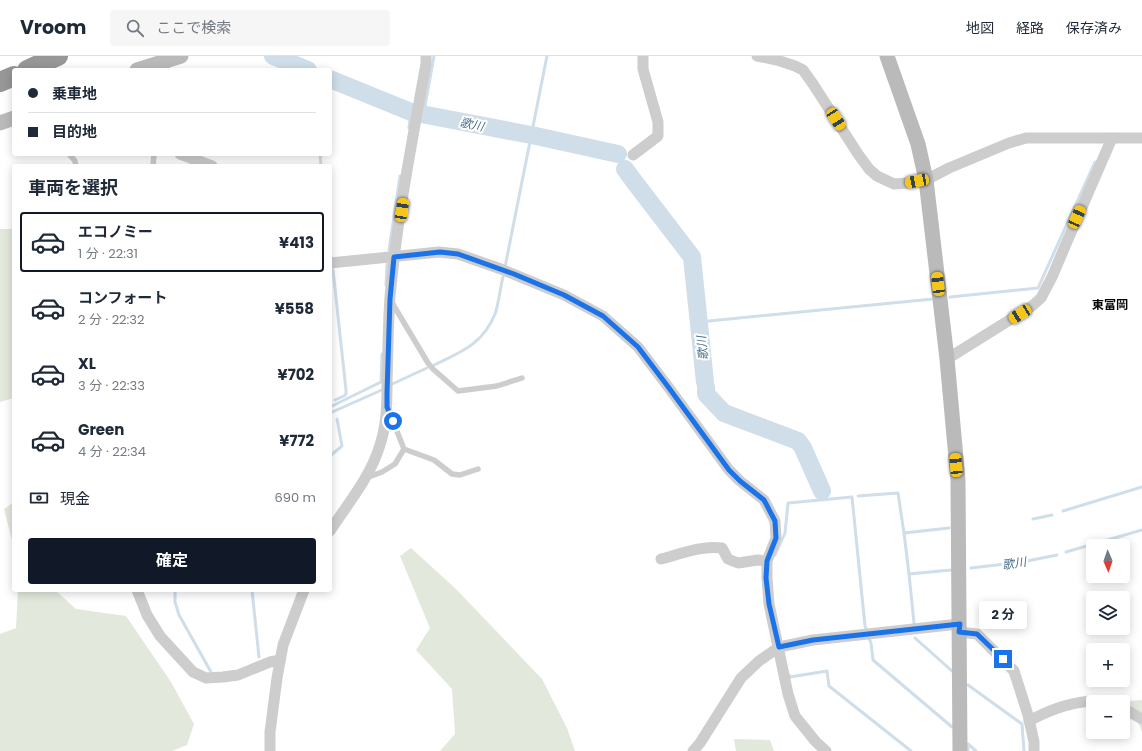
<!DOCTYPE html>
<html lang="ja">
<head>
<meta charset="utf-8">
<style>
  :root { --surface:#fff; --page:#f6f6f7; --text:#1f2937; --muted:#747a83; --line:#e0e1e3; --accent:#111827 }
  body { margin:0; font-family:Poppins,"Noto Sans JP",sans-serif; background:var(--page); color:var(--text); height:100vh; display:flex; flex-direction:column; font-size:15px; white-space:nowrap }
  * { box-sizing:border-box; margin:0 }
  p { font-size:13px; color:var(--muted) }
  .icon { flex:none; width:22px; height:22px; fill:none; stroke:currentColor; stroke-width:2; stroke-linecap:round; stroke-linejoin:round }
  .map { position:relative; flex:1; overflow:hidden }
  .details { position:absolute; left:12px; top:108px; width:320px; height:428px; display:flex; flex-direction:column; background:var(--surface); border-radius:4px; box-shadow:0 2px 10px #0003 }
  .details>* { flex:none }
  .guide { position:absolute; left:12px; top:12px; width:320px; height:88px; border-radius:4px; box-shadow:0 2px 10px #0003; display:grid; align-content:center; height:88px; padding:0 16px; background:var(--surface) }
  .needle { width:26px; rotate:178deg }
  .tools { position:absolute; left:1086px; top:483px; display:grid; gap:8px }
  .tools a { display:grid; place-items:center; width:44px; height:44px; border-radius:4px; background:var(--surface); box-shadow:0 2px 10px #0003; font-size:20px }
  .end { position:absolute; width:18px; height:18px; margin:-9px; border:5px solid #1a73e8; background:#fff; box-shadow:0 0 0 2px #fff }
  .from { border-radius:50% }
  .bubble { position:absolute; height:28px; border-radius:4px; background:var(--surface); box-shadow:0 2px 10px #0003; font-size:13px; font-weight:700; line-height:28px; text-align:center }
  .car { position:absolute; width:12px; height:24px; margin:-12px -6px; border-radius:5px; box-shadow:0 0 3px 1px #0007; background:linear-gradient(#f5c518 24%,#345 0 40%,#f5c518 0 76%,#345 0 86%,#f5c518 0) }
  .guide b { display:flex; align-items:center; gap:14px; height:38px; font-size:15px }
  .guide b+b { border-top:1px solid var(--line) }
  .guide i { width:10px; height:10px; background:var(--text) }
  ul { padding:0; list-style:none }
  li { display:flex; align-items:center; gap:12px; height:60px; margin:0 8px 6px; padding:0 8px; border:2px solid transparent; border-radius:4px }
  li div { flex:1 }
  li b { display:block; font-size:15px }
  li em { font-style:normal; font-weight:700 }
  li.on { border-color:var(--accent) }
  li>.icon { width:36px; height:36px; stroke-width:1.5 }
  h2 { padding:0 16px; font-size:18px; line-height:48px }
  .pay { display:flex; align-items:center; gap:10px; height:44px; padding:0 16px; font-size:15px }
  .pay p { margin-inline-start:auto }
  .action { display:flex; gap:8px; margin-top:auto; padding:8px 16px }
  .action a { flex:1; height:46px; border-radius:4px; background:var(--accent); color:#fff; font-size:16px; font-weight:700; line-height:46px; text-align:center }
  header { display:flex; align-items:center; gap:24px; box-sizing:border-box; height:56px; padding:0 20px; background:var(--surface); border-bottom:1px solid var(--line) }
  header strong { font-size:19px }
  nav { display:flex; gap:22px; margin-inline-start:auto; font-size:14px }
  .search { width:280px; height:36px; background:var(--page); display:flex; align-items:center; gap:10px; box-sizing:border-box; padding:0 14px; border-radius:4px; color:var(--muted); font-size:15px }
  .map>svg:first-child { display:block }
</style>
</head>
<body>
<header>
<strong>Vroom</strong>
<div class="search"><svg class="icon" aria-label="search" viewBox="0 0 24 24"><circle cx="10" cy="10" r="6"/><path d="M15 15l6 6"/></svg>ここで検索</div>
<nav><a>地図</a><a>経路</a><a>保存済み</a></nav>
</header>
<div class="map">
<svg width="1142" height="695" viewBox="0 0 1142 695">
  <rect width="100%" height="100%" fill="#fff"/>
  <g fill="#e3e8dd">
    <polygon points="0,173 14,173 14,342 0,346"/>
    <polygon points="14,446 14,492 4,453"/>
    <polygon points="411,492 456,533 542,623 567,672 575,695 440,695 455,678 452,633 416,594 430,572 400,500"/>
    <polygon points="18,534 55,534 76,553 126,560 171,626 194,668 187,689 172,695 0,695 0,578 16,572"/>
    <polygon points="1142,644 1142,676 1137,664 1123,656 1123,646 1119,646"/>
    <polygon points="734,683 770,684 774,695 736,695"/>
  </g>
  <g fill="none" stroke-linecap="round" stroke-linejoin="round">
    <g stroke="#cfdee9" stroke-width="3">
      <polyline points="425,50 434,0"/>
      <polyline points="409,72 411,56"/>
      <polyline points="320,98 321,110"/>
      <polyline points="330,192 331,203"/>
      <polyline points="389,194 400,120"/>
      <polyline points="505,211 547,0"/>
      <polyline points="333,214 346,334 346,338 344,340 335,344"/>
      <polyline points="386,229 387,208"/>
      <polyline points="950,241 1038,232 1095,106"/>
      <polyline points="699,266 933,243"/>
      <path d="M434,309C461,296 483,288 495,258C499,247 500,232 503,221"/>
      <polyline points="390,329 427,312"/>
      <polyline points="330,351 381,326 382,298"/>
      <polyline points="330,357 384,333"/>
      <polyline points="330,400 342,390 337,363"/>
      <polyline points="858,440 898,437 904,477 909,518 951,514"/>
      <polyline points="1063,455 1142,431"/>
      <polyline points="1033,463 1052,459"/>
      <polyline points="904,477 949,472"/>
      <polyline points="1066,496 1142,474"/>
      <polyline points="775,499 785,477 788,447 852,441 865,570 867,575"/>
      <polyline points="971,512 1022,506 1057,499"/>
      <polyline points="909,518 914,567"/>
      <polyline points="175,534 175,546 179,559 211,616"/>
      <polyline points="252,534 259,601"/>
      <polyline points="868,580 871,587 873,604 952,671"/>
      <polyline points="915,582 952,615"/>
      <polyline points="789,619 790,621 827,615 829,630 911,695"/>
      <polyline points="968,629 1022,668 1024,695"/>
      <polyline points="968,688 976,695"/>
      <polyline points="968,688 968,695"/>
    </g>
    <g stroke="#cfdee9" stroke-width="18">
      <polyline points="273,0 308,14"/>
      <polyline points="330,23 411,56 536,80 618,98"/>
      <polyline points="625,113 633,124 692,201 705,326"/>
      <polyline points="706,331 706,338 724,357 798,385 803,392 822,435"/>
    </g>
    <g stroke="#cdcdcd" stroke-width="5.5">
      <polyline points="69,98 75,105 76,110"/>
      <polyline points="153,110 154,98"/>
      <polyline points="391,245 428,307 433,313 458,335 497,330 522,322"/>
      <polyline points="389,355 404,393 434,404 452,418 460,419 478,413"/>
      <polyline points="366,422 382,416 395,408 404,393"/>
    </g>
    <g stroke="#cdcdcd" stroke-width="11">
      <polyline points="757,0 777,4 795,10 803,14 813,28 858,98 869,113 877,120 894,128 908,127 926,124 949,112 1009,87 1026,82 1142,82"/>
      <polyline points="180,98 212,110"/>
      <polyline points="633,99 658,80 658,66 643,13 643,0"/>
      <polyline points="330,207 439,196 458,198 501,213 564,239 603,260 638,291 669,332 729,414 740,425 764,444 775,465 776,482 767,505 767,522 769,548 788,638 795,660 816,686 826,695"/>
      <polyline points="947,303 1032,250 1041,242 1052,221 1066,188 1112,82"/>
      <path d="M330,475C348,447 370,422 380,389C387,367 387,348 387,326C388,298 388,269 390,241C397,163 412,85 426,8V0"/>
      <path d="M661,503C680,498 702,489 722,492L728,503L738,507L758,504L767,505"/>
      <polyline points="137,534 147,559 160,580 193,616 206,622 223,621 238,619 270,606 280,604"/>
      <polyline points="959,576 977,578 1014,615 1028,659 1034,686 1034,695"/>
      <polyline points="1123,652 1142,663"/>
      <path d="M1029,665C1053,652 1083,642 1110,646"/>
      <polyline points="270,695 270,676 277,622 283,589 304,534"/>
      <polyline points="693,695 700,687 741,622 759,605 779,591 813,584 959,568"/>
    </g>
    <g stroke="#bababa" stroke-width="15">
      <polyline points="887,0 918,88 926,124 947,303 958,424 960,695"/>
      <polyline points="137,14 181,0"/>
      <polyline points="0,67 14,62"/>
    </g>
    <polyline stroke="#979797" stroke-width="20" points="0,26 14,20"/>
    <polyline stroke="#979797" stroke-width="20" points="27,14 58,0"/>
  </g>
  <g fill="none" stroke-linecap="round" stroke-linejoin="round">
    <polyline stroke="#1a73e8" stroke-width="5" points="393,365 387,351 387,337 390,243 394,201 440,196 458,198 514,218 564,239 603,260 638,291 669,332 729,414 740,425 764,444 775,465 776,482 767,505 766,522 769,548 779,591 813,584 960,568 959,576 977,578 1003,603"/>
  </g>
  <g text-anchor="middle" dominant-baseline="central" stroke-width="4" stroke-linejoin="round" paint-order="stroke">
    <g font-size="12" font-style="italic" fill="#476f89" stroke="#fff">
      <text transform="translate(472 68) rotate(12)">歌川</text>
      <text transform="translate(702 292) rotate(-96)">歌川</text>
      <text transform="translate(1014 507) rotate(-8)">歌川</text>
    </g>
    <g font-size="12" font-weight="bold" fill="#000" stroke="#fff">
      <text x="1110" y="248">東富岡</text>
    </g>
  </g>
</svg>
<div class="tools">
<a><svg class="needle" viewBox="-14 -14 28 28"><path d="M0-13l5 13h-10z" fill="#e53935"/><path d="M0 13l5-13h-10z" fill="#747a83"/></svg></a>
<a><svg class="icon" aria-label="layers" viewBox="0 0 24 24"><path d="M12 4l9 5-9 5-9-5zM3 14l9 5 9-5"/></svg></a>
<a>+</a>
<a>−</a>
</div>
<i class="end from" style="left:393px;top:365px"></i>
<i class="end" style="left:1003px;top:603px"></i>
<div class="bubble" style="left:979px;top:545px;width:48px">2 分</div>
<i class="car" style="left:836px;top:63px;rotate:147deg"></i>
<i class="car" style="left:917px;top:125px;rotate:259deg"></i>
<i class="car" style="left:402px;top:154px;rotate:9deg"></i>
<i class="car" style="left:1077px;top:161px;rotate:24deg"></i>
<i class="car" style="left:938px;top:228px;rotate:353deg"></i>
<i class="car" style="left:1020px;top:258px;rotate:238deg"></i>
<i class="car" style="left:956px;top:409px;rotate:355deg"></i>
<div class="guide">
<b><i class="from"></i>乗車地</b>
<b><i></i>目的地</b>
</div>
<section class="details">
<h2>車両を選択</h2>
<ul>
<li class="on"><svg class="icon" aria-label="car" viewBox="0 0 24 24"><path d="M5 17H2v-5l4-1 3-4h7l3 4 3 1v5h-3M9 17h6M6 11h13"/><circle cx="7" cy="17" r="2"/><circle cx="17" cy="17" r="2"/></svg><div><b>エコノミー</b><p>1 分 · 22:31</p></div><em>¥413</em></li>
<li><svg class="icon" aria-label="car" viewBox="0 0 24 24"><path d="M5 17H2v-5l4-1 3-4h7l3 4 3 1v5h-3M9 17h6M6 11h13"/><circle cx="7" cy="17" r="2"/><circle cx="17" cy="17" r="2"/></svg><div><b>コンフォート</b><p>2 分 · 22:32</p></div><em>¥558</em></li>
<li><svg class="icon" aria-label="car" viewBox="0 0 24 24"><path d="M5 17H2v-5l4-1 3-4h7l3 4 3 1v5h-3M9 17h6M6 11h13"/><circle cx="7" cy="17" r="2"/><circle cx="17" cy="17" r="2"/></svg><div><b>XL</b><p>3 分 · 22:33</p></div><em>¥702</em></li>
<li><svg class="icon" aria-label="car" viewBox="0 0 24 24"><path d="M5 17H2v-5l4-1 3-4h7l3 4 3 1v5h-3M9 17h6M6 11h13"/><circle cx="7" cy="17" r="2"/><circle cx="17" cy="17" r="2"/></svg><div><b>Green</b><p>4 分 · 22:34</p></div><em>¥772</em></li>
</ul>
<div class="pay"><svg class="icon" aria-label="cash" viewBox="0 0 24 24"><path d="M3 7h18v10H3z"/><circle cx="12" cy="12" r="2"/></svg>現金<p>690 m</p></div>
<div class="action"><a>確定</a></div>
</section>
</div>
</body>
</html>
